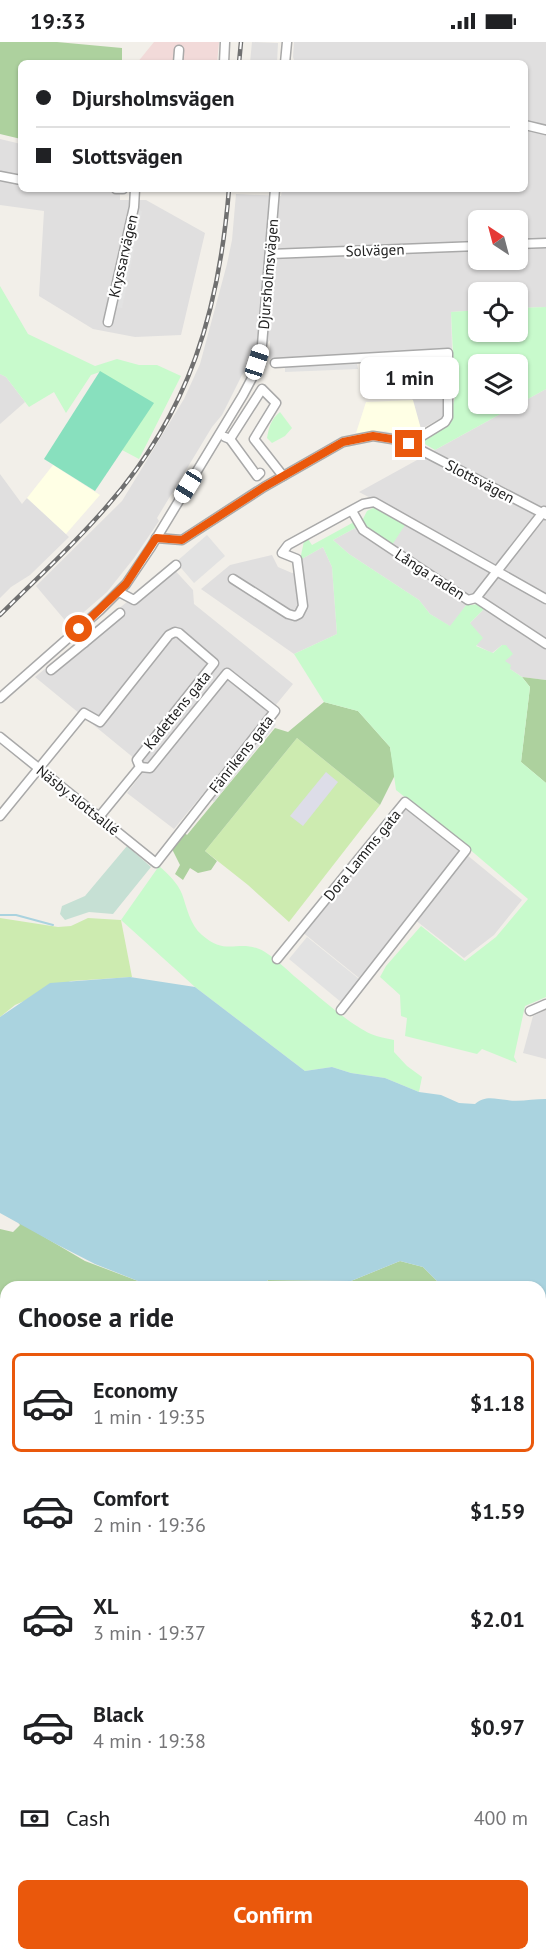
<!DOCTYPE html>
<html lang="en">
<head>
<meta charset="utf-8">
<style>
  :root { --surface:#fff; --page:#f6f6f6; --text:#202124; --muted:#757577; --line:#e0e0e0; --accent:#ea580c }
  body { margin:0; font-family:"PT Sans",sans-serif; background:var(--page); color:var(--text); height:100vh; display:flex; flex-direction:column; font-size:22px; white-space:nowrap }
  * { box-sizing:border-box; margin:0 }
  p { font-size:20px; color:var(--muted) }
  .icon { flex:none; width:33px; height:33px; fill:none; stroke:currentColor; stroke-width:2; stroke-linecap:round; stroke-linejoin:round }
  .map { position:relative; flex:1; overflow:hidden }
  .details { position:absolute; left:0px; top:1239px; width:546px; height:680px; display:flex; flex-direction:column; background:var(--surface); border-radius:18px 18px 0 0; box-shadow:0 2px 4px #0004 }
  .details>* { flex:none }
  .hud { position:absolute; left:18px; top:18px; width:510px; height:132px; border-radius:9px; box-shadow:0 2px 4px #0004; display:grid; align-content:center; height:132px; padding:0 18px; background:var(--surface) }
  .needle { width:39px; rotate:324deg }
  .buttons { position:absolute; left:468px; top:168px; display:grid; gap:12px }
  .buttons a { display:grid; place-items:center; width:60px; height:60px; border-radius:9px; background:var(--surface); box-shadow:0 2px 4px #0004; font-size:30px }
  .end { position:absolute; width:27px; height:27px; margin:-14px; border:8px solid #ea580c; background:#fff; box-shadow:0 0 0 3px #fff }
  .from { border-radius:50% }
  .bubble { position:absolute; height:42px; border-radius:9px; background:var(--surface); box-shadow:0 2px 4px #0004; font-size:20px; font-weight:800; line-height:42px; text-align:center }
  .car { position:absolute; width:18px; height:36px; margin:-18px -9px; border-radius:8px; box-shadow:0 0 4px 2px #0007; background:linear-gradient(#fff 24%,#345 0 40%,#fff 0 76%,#345 0 86%,#fff 0) }
  .hud b { display:flex; align-items:center; gap:21px; height:57px; font-size:22px }
  .hud b+b { border-top:2px solid var(--line) }
  .hud i { width:15px; height:15px; background:var(--text) }
  ul { padding:0; list-style:none }
  li { display:flex; align-items:center; gap:18px; height:99px; margin:0 12px 9px; padding:0 6px; border:3px solid transparent; border-radius:9px }
  li div { flex:1 }
  li b { display:block; font-size:22px }
  li em { font-style:normal; font-weight:800 }
  li.selected { border-color:var(--accent) }
  li>.icon { width:54px; height:54px; stroke-width:1.5 }
  h2 { padding:0 18px; font-size:27px; line-height:72px }
  .pay { display:flex; align-items:center; gap:15px; height:66px; padding:0 18px; font-size:22px }
  .pay p { margin-inline-start:auto }
  .button { display:flex; gap:12px; margin-top:auto; padding:12px 18px }
  .button a { flex:1; height:69px; border-radius:9px; background:var(--accent); color:#fff; font-size:24px; font-weight:800; line-height:69px; text-align:center }
  .status { display:flex; justify-content:space-between; align-items:center; height:42px; padding:0 30px; background:var(--surface); direction:ltr }
  .status svg { height:16px; fill:currentColor }
  .map>svg:first-child { display:block }
</style>
</head>
<body>
<div class="status"><b>19:33</b><svg viewBox="0 0 49 12"><path d="M0 12V9h3v3zM5 12V6h3v6zM10 12V3h3v9zM15 12V0h3v12zM26 1h20v11H26zM47 4h2v5h-2z"/></svg></div>
<div class="map">
<svg width="546" height="1918" viewBox="0 0 546 1918">
  <rect width="100%" height="100%" fill="#f2efe9"/>
  <g fill="#e0dfdf" fill-rule="evenodd">
    <polygon points="252,0 278,1 277,21 250,21"/>
    <path d="M294,0H546V265L518,266V250H478V268L451,270L452,308L270,317V298L242,333L222,373L212,385L157,476L159,479L134,516L107,550L69,583L36,544L122,459L184,357L200,322L227,222L232,198L236,152L281,154L282,147H525V21H295L293,15ZM478,178H518V218H478Z"/>
    <polygon points="0,97 21,102 21,147 120,147 120,158 146,158 205,191 181,293 135,295 93,287 39,254 44,169 0,163"/>
    <polygon points="437,317 442,318 444,323 446,371 443,375 421,387 413,365 410,319"/>
    <polygon points="0,332 6,335 25,360 0,382"/>
    <polygon points="546,347 546,638 522,635 510,627 505,620 502,603 492,611 476,603 470,581 485,566 479,561 467,562 451,585 430,572 419,558 349,512 333,498 357,485 389,507 409,476 359,450"/>
    <polygon points="0,432 22,462 27,456 69,495 30,533 11,545 0,556"/>
    <polygon points="323,505 332,525 337,592 294,612 201,547 230,523 272,513 278,525 292,531 299,530 300,518"/>
    <polygon points="171,524 193,548 194,562 293,642 174,787 127,751 146,726 35,635"/>
    <polygon points="406,763 522,858 494,893 464,916 410,874 359,936 301,889"/>
    <polygon points="546,968 546,1017 523,1011 533,974"/>
  </g>
  <polygon fill="#f2dad9" points="154,0 219,0 217,21 137,21"/>
  <g fill="#ffffe5">
    <polygon points="413,358 421,387 408,395 385,389 356,391 366,360"/>
    <polygon points="53,423 100,453 66,492 27,456"/>
  </g>
  <g fill="#cdebb0">
    <polygon points="297,696 380,763 289,880 248,843 205,809"/>
    <polygon points="0,876 58,885 71,884 88,876 121,878 132,935 71,939 15,963 0,975"/>
    <polygon points="88,1912 414,1912 418,1918 71,1918"/>
  </g>
  <g fill="#add19e">
    <polygon points="0,0 57,0 122,6 122,21 21,21 21,97 0,92"/>
    <polygon points="522,635 546,638 546,741 521,720 530,645"/>
    <polygon points="324,660 358,669 390,705 395,733 380,763 297,696 205,809 217,819 211,828 198,831 190,826 183,838 175,832 180,823 171,805 183,789 187,793 275,686 288,690"/>
    <polygon points="17,1179 85,1219 138,1239 143,1245 6,1245 6,1467 0,1470 0,1187 13,1190 20,1183"/>
    <polygon points="400,1219 423,1225 438,1240 454,1245 263,1245 268,1238 351,1239"/>
    <polygon points="540,1269 546,1271 546,1414 540,1416"/>
    <polygon points="0,1593 6,1593 6,1912 88,1913 71,1918 0,1918"/>
    <polygon points="546,1844 546,1918 418,1918 414,1913 540,1912 540,1846"/>
  </g>
  <polygon fill="#c6e0d4" points="127,804 151,825 113,872 89,870 65,878 60,872 62,864 85,854"/>
  <g fill="#c8facc" fill-rule="evenodd">
    <polygon points="0,244 28,292 95,324 117,317 139,323 157,323 181,334 139,417 122,408 153,361 100,330 91,333 66,371 54,350 29,365 6,335 0,332"/>
    <path d="M546,265V347L435,408L418,398L449,378L455,355L451,270L478,268V290H518V266ZM478,322H518V362H478Z"/>
    <path d="M280,370L292,386L285,394L272,401L267,396C269,385 271,377 280,370Z"/>
    <polygon points="375,465 405,483 392,503 365,485 362,479 367,469"/>
    <polygon points="354,480 357,485 333,498 349,512 419,558 430,572 450,584 467,562 473,563 479,561 486,565 470,581 483,596 476,604 493,611 502,603 506,603 513,612 505,619 511,623 510,627 522,635 530,645 521,720 546,741 546,955 525,964 514,1015 517,1021 482,1007 477,1012 405,994 407,976 401,974 400,953 380,935 386,924 421,884 465,919 496,895 528,857 468,806 396,748 390,705 358,669 324,660 294,612 337,592 332,525 323,505 300,518 304,499 308,497 312,503"/>
    <path d="M159,824C167,831 178,841 182,852C187,866 190,883 202,893C228,916 239,895 265,910C276,917 285,926 294,934C315,951 347,981 371,992C378,995 386,996 394,998V1010L407,1024L422,1035L419,1050L385,1036L351,1031L332,1025L305,1029L195,945L121,878Z"/>
  </g>
  <polygon fill="#88e0be" points="100,329 154,361 95,449 44,417"/>
  <g fill="#e2e2e2">
    <polygon points="136,168 142,169 122,266 116,265"/>
    <polygon points="357,322 358,327 285,330 285,325"/>
    <polygon points="207,493 225,514 194,541 176,520"/>
    <polygon points="272,679 276,683 214,760 210,756"/>
    <polygon points="307,895 359,937 341,960 289,917"/>
  </g>
  <polygon fill="#dddde8" points="326,730 338,740 303,784 290,774"/>
  <path fill="#aad3df" d="M130,935L195,945L305,1029L332,1025L351,1031L385,1036L419,1050L441,1053L459,1061L475,1062C485,1053 495,1057 507,1058C519,1060 533,1057 546,1057V1271L540,1269V1245H454L438,1240L423,1225L400,1219L351,1239L268,1238L262,1245H143L138,1239L95,1222L56,1202L0,1171V975L50,941Z"/>
  <g fill="none" stroke-linecap="round" stroke-linejoin="round">
    <polyline stroke="#aad3df" stroke-width="2" points="0,873 16,873 53,883"/>
    <g stroke="#a9a9a9" stroke-width="11">
      <g id="minor">
        <polyline points="178,21 179,8"/>
        <polyline points="224,21 225,0"/>
        <polyline points="285,21 287,0"/>
        <polyline points="525,83 546,88"/>
        <polyline points="0,134 21,138"/>
        <polyline points="116,147 123,147"/>
        <polyline points="518,202 546,201"/>
        <polyline points="270,212 478,204"/>
        <polyline points="108,280 134,165 135,147"/>
        <polyline points="275,321 448,311 448,375 445,380 409,402"/>
        <polyline points="225,395 230,397 257,434 260,431"/>
        <polyline points="230,397 262,347 276,361 254,397 283,434"/>
        <polyline points="352,469 363,488 468,558 476,556 546,602"/>
        <polyline points="156,496 182,498 264,445 343,400 373,394 398,398 409,402 546,473"/>
        <polyline points="233,537 288,572 295,574 299,572 303,564 297,517 282,511 288,503 363,462 374,460 546,557"/>
        <polyline points="119,550 134,558 176,523"/>
        <polyline points="476,556 544,469"/>
        <polyline points="75,590 84,601 120,571"/>
        <polyline points="51,628 84,601"/>
        <polyline points="0,656 100,568 126,542 151,505 243,353 252,336 262,303 275,147"/>
        <polyline points="0,695 156,821 275,669 227,631 150,726 140,725"/>
        <polyline points="0,774 84,671 100,680 169,593 175,590 179,591 214,621 137,718 140,725 99,775"/>
        <polyline points="277,917 405,760 466,808 341,968"/>
        <polyline points="530,969 546,962"/>
        <polyline points="0,1349 6,1350"/>
        <polyline points="0,1508 6,1509"/>
        <polyline points="540,1623 546,1625"/>
        <polyline points="105,1912 109,1918"/>
      </g>
    </g>
    <use href="#minor" stroke="#fff" stroke-width="8"/>
    <g stroke="#707070" stroke-width="4.5">
      <g id="rail">
        <polyline points="239,21 241,0"/>
        <path d="M0,573C36,537 75,502 108,463C190,369 219,269 229,147"/>
      </g>
    </g>
    <use href="#rail" stroke="#fff" stroke-width="2" stroke-dasharray="7" stroke-linecap="butt"/>
  </g>
  <g fill="none" stroke-linecap="round" stroke-linejoin="round">
    <polyline stroke="#ea580c" stroke-width="8" points="79,587 126,542 156,496 182,498 264,445 343,400 373,394 398,398 409,402"/>
  </g>
  <g text-anchor="middle" dominant-baseline="central" stroke-width="4.5" stroke-linejoin="round" paint-order="stroke">
    <g font-size="15" fill="#222" stroke="#fff">
      <text transform="translate(375 208) rotate(-2)">Solvägen</text>
      <text transform="translate(123 214) rotate(-77)">Kryssarvägen</text>
      <text transform="translate(268 232) rotate(-85)">Djursholmsvägen</text>
      <text transform="translate(480 439) rotate(28)">Slottsvägen</text>
      <text transform="translate(430 532) rotate(33)">Långa raden</text>
      <text transform="translate(177 668) rotate(-51)">Kadettens gata</text>
      <text transform="translate(241 712) rotate(-52)">Fänrikens gata</text>
      <text transform="translate(78 758) rotate(39)">Näsby slottsallé</text>
      <text transform="translate(362 813) rotate(-51)">Dora Lamms gata</text>
    </g>
  </g>
</svg>
<div class="buttons">
<a><svg class="needle" viewBox="-14 -14 28 28"><path d="M0-13l5 13h-10z" fill="#e53935"/><path d="M0 13l5-13h-10z" fill="#757577"/></svg></a>
<a><svg class="icon" aria-label="locate" viewBox="0 0 24 24"><circle cx="12" cy="12" r="6"/><path d="M12 2v4M12 18v4M2 12h4M18 12h4"/></svg></a>
<a><svg class="icon" aria-label="layers" viewBox="0 0 24 24"><path d="M12 4l9 5-9 5-9-5zM3 14l9 5 9-5"/></svg></a>
</div>
<i class="end from" style="left:79px;top:587px"></i>
<i class="end" style="left:409px;top:402px"></i>
<div class="bubble" style="left:360px;top:315px;width:99px">1 min</div>
<i class="car" style="left:257px;top:320px;rotate:18deg"></i>
<i class="car" style="left:188px;top:444px;rotate:212deg"></i>
<div class="hud">
<b><i class="from"></i>Djursholmsvägen</b>
<b><i></i>Slottsvägen</b>
</div>
<section class="details">
<h2>Choose a ride</h2>
<ul>
<li class="selected"><svg class="icon" aria-label="car" viewBox="0 0 24 24"><path d="M5 17H2v-5l4-1 3-4h7l3 4 3 1v5h-3M9 17h6M6 11h13"/><circle cx="7" cy="17" r="2"/><circle cx="17" cy="17" r="2"/></svg><div><b>Economy</b><p>1 min · 19:35</p></div><em>$1.18</em></li>
<li><svg class="icon" aria-label="car" viewBox="0 0 24 24"><path d="M5 17H2v-5l4-1 3-4h7l3 4 3 1v5h-3M9 17h6M6 11h13"/><circle cx="7" cy="17" r="2"/><circle cx="17" cy="17" r="2"/></svg><div><b>Comfort</b><p>2 min · 19:36</p></div><em>$1.59</em></li>
<li><svg class="icon" aria-label="car" viewBox="0 0 24 24"><path d="M5 17H2v-5l4-1 3-4h7l3 4 3 1v5h-3M9 17h6M6 11h13"/><circle cx="7" cy="17" r="2"/><circle cx="17" cy="17" r="2"/></svg><div><b>XL</b><p>3 min · 19:37</p></div><em>$2.01</em></li>
<li><svg class="icon" aria-label="car" viewBox="0 0 24 24"><path d="M5 17H2v-5l4-1 3-4h7l3 4 3 1v5h-3M9 17h6M6 11h13"/><circle cx="7" cy="17" r="2"/><circle cx="17" cy="17" r="2"/></svg><div><b>Black</b><p>4 min · 19:38</p></div><em>$0.97</em></li>
</ul>
<div class="pay"><svg class="icon" aria-label="cash" viewBox="0 0 24 24"><path d="M3 7h18v10H3z"/><circle cx="12" cy="12" r="2"/></svg>Cash<p>400 m</p></div>
<div class="button"><a>Confirm</a></div>
</section>
</div>
</body>
</html>
